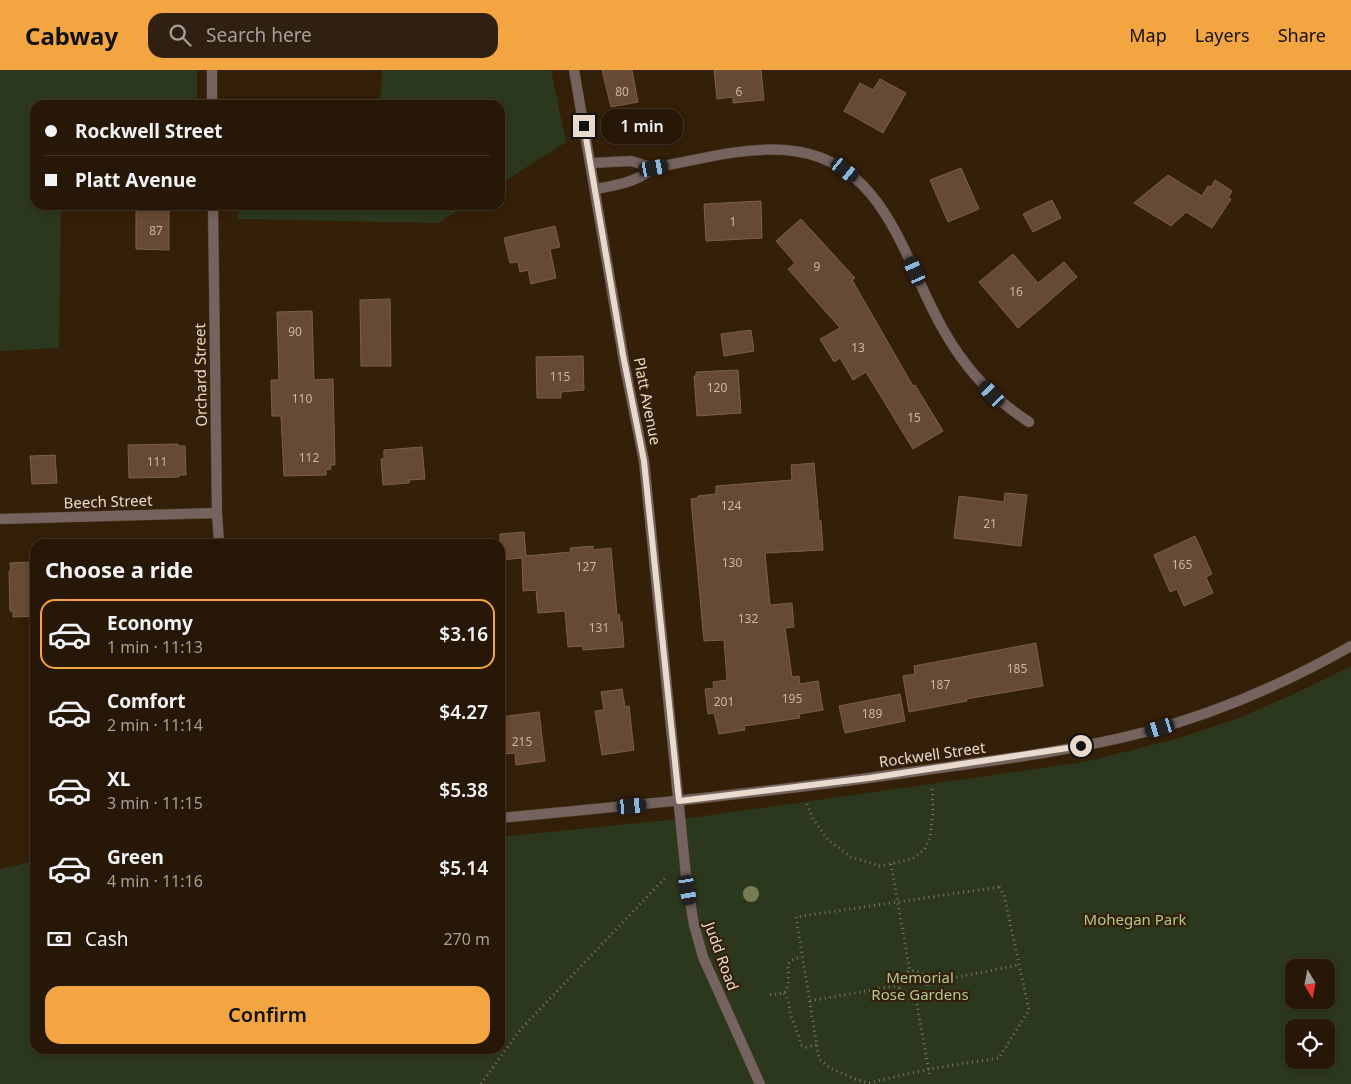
<!DOCTYPE html>
<html lang="en">
<head>
<meta charset="utf-8">
<style>
  :root { --surface:#271707; --page:#2f2011; --text:#f1f3f6; --muted:#a49f9b; --line:#433628; --accent:#f3a542 }
  body { margin:0; font-family:"Noto Sans",sans-serif; background:var(--page); color:var(--text); height:100vh; display:flex; flex-direction:column; font-size:19px; white-space:nowrap }
  * { box-sizing:border-box; margin:0 }
  p { font-size:16px; color:var(--muted) }
  .icon { flex:none; width:28px; height:28px; fill:none; stroke:currentColor; stroke-width:2; stroke-linecap:round; stroke-linejoin:round }
  .map { position:relative; flex:1; overflow:hidden }
  .drawer { position:absolute; left:30px; top:469px; width:475px; height:515px; display:flex; flex-direction:column; background:var(--surface); border-radius:15px; box-shadow:0 2px 8px #0003,0 0 0 1px var(--line) }
  .drawer>* { flex:none }
  .top-card { position:absolute; left:30px; top:30px; width:475px; height:110px; border-radius:15px; box-shadow:0 2px 8px #0003,0 0 0 1px var(--line); display:grid; align-content:center; height:110px; padding:0 15px; background:var(--surface) }
  .needle { width:32px; rotate:170deg }
  .buttons { position:absolute; left:1285px; top:889px; display:grid; gap:10px }
  .buttons a { display:grid; place-items:center; width:50px; height:50px; border-radius:10px; background:var(--surface); box-shadow:0 2px 8px #0003,0 0 0 1px var(--line); font-size:25px }
  .end { position:absolute; width:22px; height:22px; margin:-11px; border:6px solid #e8dacd; background:#111; box-shadow:0 0 0 2px #111 }
  .from { border-radius:50% }
  .bubble { position:absolute; height:35px; border-radius:15px; background:var(--surface); box-shadow:0 2px 8px #0003,0 0 0 1px var(--line); font-size:16px; font-weight:600; line-height:35px; text-align:center }
  .car { position:absolute; width:15px; height:30px; margin:-15px -8px; border-radius:6px; box-shadow:0 0 4px 1px #0007; background:linear-gradient(#222 24%,#8ab4d8 0 40%,#222 0 76%,#8ab4d8 0 86%,#222 0) }
  .top-card b { display:flex; align-items:center; gap:18px; height:48px; font-size:19px }
  .top-card b+b { border-top:1px solid var(--line) }
  .top-card i { width:12px; height:12px; background:var(--text) }
  ul { padding:0; list-style:none }
  li { display:flex; align-items:center; gap:15px; height:70px; margin:0 10px 8px; padding:0 5px; border:2px solid transparent; border-radius:15px }
  li div { flex:1 }
  li b { display:block; font-size:19px }
  li em { font-style:normal; font-weight:600 }
  li.current { border-color:var(--accent) }
  li>.icon { width:45px; height:45px; stroke-width:1.5 }
  h2 { padding:0 15px; font-size:22px; line-height:60px }
  .pay { display:flex; align-items:center; gap:12px; height:55px; padding:0 15px; font-size:19px }
  .pay p { margin-inline-start:auto }
  .action { display:flex; gap:10px; margin-top:auto; padding:10px 15px }
  .action a { flex:1; height:58px; border-radius:15px; background:var(--accent); color:#111; font-size:20px; font-weight:600; line-height:58px; text-align:center }
  header { display:flex; align-items:center; gap:30px; box-sizing:border-box; height:70px; padding:0 25px; background:var(--accent); color:#111 }
  header strong { font-size:24px }
  nav { display:flex; gap:28px; margin-inline-start:auto; font-size:18px }
  .search { width:350px; height:45px; background:var(--page); display:flex; align-items:center; gap:12px; box-sizing:border-box; padding:0 18px; border-radius:15px; color:var(--muted); font-size:19px }
  .map>svg:first-child { display:block }
</style>
</head>
<body>
<header>
<strong>Cabway</strong>
<div class="search"><svg class="icon" aria-label="search" viewBox="0 0 24 24"><circle cx="10" cy="10" r="6"/><path d="M15 15l6 6"/></svg>Search here</div>
<nav><a>Map</a><a>Layers</a><a>Share</a></nav>
</header>
<div class="map">
<svg width="1351" height="1014" viewBox="0 0 1351 1014">
  <rect width="100%" height="100%" fill="#341f09"/>
  <g fill="#2c381d" fill-rule="evenodd">
    <polygon points="0,0 197,0 197,35 35,35 35,135 61,135 59,278 0,281"/>
    <polygon points="382,0 551,0 566,72 500,114 500,35 380,35"/>
    <polygon points="240,135 466,135 438,153 237,149"/>
    <path d="M1351,596V1014H0V799L35,791V979H500V767L698,747L1084,692L1176,669L1236,649L1294,624ZM1294,898H1326V930H1294ZM1294,958H1326V990H1294Z"/>
  </g>
  <g fill="#674a33" stroke="#7a604b">
    <polygon points="602,0 632,0 638,32 611,37"/>
    <polygon points="714,0 761,0 764,30 733,33 733,27 717,29"/>
    <polygon points="880,9 906,23 883,63 844,41 860,13 873,20"/>
    <polygon points="961,98 979,139 948,152 930,110"/>
    <polygon points="1168,105 1202,126 1208,116 1211,117 1215,110 1232,121 1228,128 1231,129 1212,158 1186,142 1171,156 1134,133"/>
    <polygon points="1052,130 1061,148 1033,162 1023,144"/>
    <polygon points="761,131 762,168 706,171 704,134"/>
    <polygon points="136,135 157,135 157,140 169,141 169,180 136,179"/>
    <polygon points="801,149 855,208 852,210 913,316 915,315 943,361 913,379 866,302 853,310 840,288 834,292 820,269 840,258 788,199 795,193 776,171"/>
    <polygon points="555,156 560,177 550,179 556,208 531,214 528,200 520,202 518,192 510,193 504,168"/>
    <polygon points="1013,184 1038,213 1064,192 1077,207 1018,258 979,212"/>
    <polygon points="390,229 391,296 361,296 360,230"/>
    <polygon points="312,241 314,310 333,309 335,395 330,395 331,399 326,400 326,405 284,406 281,346 272,346 271,310 279,310 277,242"/>
    <polygon points="751,260 754,281 724,286 721,264"/>
    <polygon points="583,286 584,320 561,322 561,328 537,328 536,287"/>
    <polygon points="738,300 741,343 697,346 694,306 696,306 696,302"/>
    <polygon points="178,374 178,376 185,376 186,405 179,405 179,407 129,408 128,375"/>
    <polygon points="422,377 425,409 409,410 409,413 383,415 381,389 384,389 384,380"/>
    <polygon points="55,385 57,413 32,414 30,386"/>
    <polygon points="814,393 819,451 821,451 823,480 765,483 770,535 792,533 794,557 785,558 792,607 799,606 800,614 818,611 823,640 799,644 800,648 744,656 745,660 719,664 714,643 708,644 705,619 714,618 713,612 727,610 724,570 704,571 691,429 698,428 698,426 716,424 716,416 792,410 791,395"/>
    <polygon points="1005,423 1027,425 1021,476 954,468 959,426 1004,432"/>
    <polygon points="524,462 526,486 571,482 570,478 593,476 593,480 611,478 617,545 619,544 620,552 622,552 624,577 583,580 583,576 568,577 565,541 538,543 536,520 523,521 522,488 500,490 500,464"/>
    <polygon points="1195,466 1212,504 1206,507 1213,523 1184,536 1177,519 1170,522 1154,485"/>
    <polygon points="35,492 35,546 13,547 13,541 10,541 9,501 11,501 10,493"/>
    <polygon points="1036,573 1043,616 966,629 967,631 909,642 903,606 915,604 914,596"/>
    <polygon points="622,619 625,637 629,636 634,680 602,685 595,641 604,640 601,622"/>
    <polygon points="900,624 905,651 845,663 839,636"/>
    <polygon points="539,642 545,691 516,695 515,683 504,684 500,647"/>
  </g>
  <g fill="none" stroke-linecap="round" stroke-linejoin="round">
    <g stroke="#513d28" stroke-width="11">
      <g id="minor">
        <polyline points="212,0 212,35"/>
        <polyline points="574,0 625,297 644,391 686,806 694,855 703,887 760,1014"/>
        <polyline points="591,93 631,91 654,98"/>
        <path d="M596,119C618,115 636,112 654,98C696,90 742,77 785,80C886,87 903,191 944,261C965,298 993,329 1029,352"/>
        <polyline points="213,135 217,443 219,474"/>
        <polyline points="0,449 217,443"/>
        <path d="M500,748C637,735 774,722 911,702C989,691 1068,682 1145,662C1217,643 1286,613 1351,576"/>
      </g>
    </g>
    <g stroke="#847260" stroke-width="3" stroke-dasharray="1 4" stroke-linecap="butt">
      <polyline points="807,734 812,747 828,770 851,787 880,796 912,789 924,780 930,767 933,742 932,717"/>
      <polyline points="891,794 910,902"/>
      <polygon points="999,817 1004,825 1029,940 999,988 929,999 869,1013 855,1009 830,998 819,989 796,847"/>
      <circle cx="913" cy="915" r="14"/>
      <polyline points="927,913 1019,895"/>
      <path d="M784,923C791,932 788,941 793,951C796,959 799,966 801,975L806,977L817,975"/>
      <path d="M770,925L784,923C791,915 788,904 788,894L792,890L799,888"/>
      <polyline points="916,929 930,1007"/>
      <polyline points="810,931 899,915"/>
      <polyline points="481,1014 520,960 667,806"/>
    </g>
    <use href="#minor" stroke="#74635e" stroke-width="10"/>
  </g>
  <circle fill="#787c53" cx="751" cy="824" r="8"/>
  <g fill="none" stroke-linecap="round" stroke-linejoin="round">
    <polyline stroke="#e8dacd" stroke-width="6" points="584,56 623,285 644,391 679,731 869,708 1081,676"/>
  </g>
  <g text-anchor="middle" dominant-baseline="central" stroke-width="4.5" stroke-linejoin="round" paint-order="stroke">
    <g font-size="12" fill="#c8b6a6">
      <text x="622" y="21">80</text>
      <text x="739" y="21">6</text>
      <text x="733" y="151">1</text>
      <text x="156" y="160">87</text>
      <text x="817" y="196">9</text>
      <text x="1016" y="221">16</text>
      <text x="295" y="261">90</text>
      <text x="858" y="277">13</text>
      <text x="560" y="306">115</text>
      <text x="717" y="317">120</text>
      <text x="302" y="328">110</text>
      <text x="914" y="347">15</text>
      <text x="309" y="387">112</text>
      <text x="157" y="391">111</text>
      <text x="731" y="435">124</text>
      <text x="990" y="453">21</text>
      <text x="732" y="492">130</text>
      <text x="1182" y="494">165</text>
      <text x="586" y="496">127</text>
      <text x="748" y="548">132</text>
      <text x="599" y="557">131</text>
      <text x="1017" y="598">185</text>
      <text x="940" y="614">187</text>
      <text x="792" y="628">195</text>
      <text x="724" y="631">201</text>
      <text x="872" y="643">189</text>
      <text x="522" y="671">215</text>
    </g>
    <g font-size="15" fill="#e8dacd" stroke="#341f09">
      <text transform="translate(200 305) rotate(-91)">Orchard Street</text>
      <text transform="translate(648 331) rotate(79)">Platt Avenue</text>
      <text transform="translate(108 431) rotate(-2)">Beech Street</text>
      <text transform="translate(932 684) rotate(-8)">Rockwell Street</text>
      <text transform="translate(722 886) rotate(70)">Judd Road</text>
    </g>
    <g font-size="15" fill="#afc98f" stroke="#341f09">
      <text x="1135" y="849">Mohegan Park</text>
      <text x="920" y="907">Memorial<tspan x="920" dy="17">Rose Gardens</tspan></text>
    </g>
  </g>
</svg>
<div class="buttons">
<a><svg class="needle" viewBox="-14 -14 28 28"><path d="M0-13l5 13h-10z" fill="#e53935"/><path d="M0 13l5-13h-10z" fill="#a49f9b"/></svg></a>
<a><svg class="icon" aria-label="locate" viewBox="0 0 24 24"><circle cx="12" cy="12" r="6"/><path d="M12 2v4M12 18v4M2 12h4M18 12h4"/></svg></a>
</div>
<i class="end from" style="left:1081px;top:676px"></i>
<i class="end" style="left:584px;top:56px"></i>
<div class="bubble" style="left:601px;top:39px;width:82px">1 min</div>
<i class="car" style="left:654px;top:98px;rotate:80deg"></i>
<i class="car" style="left:845px;top:100px;rotate:129deg"></i>
<i class="car" style="left:915px;top:201px;rotate:336deg"></i>
<i class="car" style="left:992px;top:324px;rotate:317deg"></i>
<i class="car" style="left:1160px;top:658px;rotate:253deg"></i>
<i class="car" style="left:632px;top:736px;rotate:85deg"></i>
<i class="car" style="left:688px;top:820px;rotate:171deg"></i>
<div class="top-card">
<b><i class="from"></i>Rockwell Street</b>
<b><i></i>Platt Avenue</b>
</div>
<section class="drawer">
<h2>Choose a ride</h2>
<ul>
<li class="current"><svg class="icon" aria-label="car" viewBox="0 0 24 24"><path d="M5 17H2v-5l4-1 3-4h7l3 4 3 1v5h-3M9 17h6M6 11h13"/><circle cx="7" cy="17" r="2"/><circle cx="17" cy="17" r="2"/></svg><div><b>Economy</b><p>1 min · 11:13</p></div><em>$3.16</em></li>
<li><svg class="icon" aria-label="car" viewBox="0 0 24 24"><path d="M5 17H2v-5l4-1 3-4h7l3 4 3 1v5h-3M9 17h6M6 11h13"/><circle cx="7" cy="17" r="2"/><circle cx="17" cy="17" r="2"/></svg><div><b>Comfort</b><p>2 min · 11:14</p></div><em>$4.27</em></li>
<li><svg class="icon" aria-label="car" viewBox="0 0 24 24"><path d="M5 17H2v-5l4-1 3-4h7l3 4 3 1v5h-3M9 17h6M6 11h13"/><circle cx="7" cy="17" r="2"/><circle cx="17" cy="17" r="2"/></svg><div><b>XL</b><p>3 min · 11:15</p></div><em>$5.38</em></li>
<li><svg class="icon" aria-label="car" viewBox="0 0 24 24"><path d="M5 17H2v-5l4-1 3-4h7l3 4 3 1v5h-3M9 17h6M6 11h13"/><circle cx="7" cy="17" r="2"/><circle cx="17" cy="17" r="2"/></svg><div><b>Green</b><p>4 min · 11:16</p></div><em>$5.14</em></li>
</ul>
<div class="pay"><svg class="icon" aria-label="cash" viewBox="0 0 24 24"><path d="M3 7h18v10H3z"/><circle cx="12" cy="12" r="2"/></svg>Cash<p>270 m</p></div>
<div class="action"><a>Confirm</a></div>
</section>
</div>
</body>
</html>
